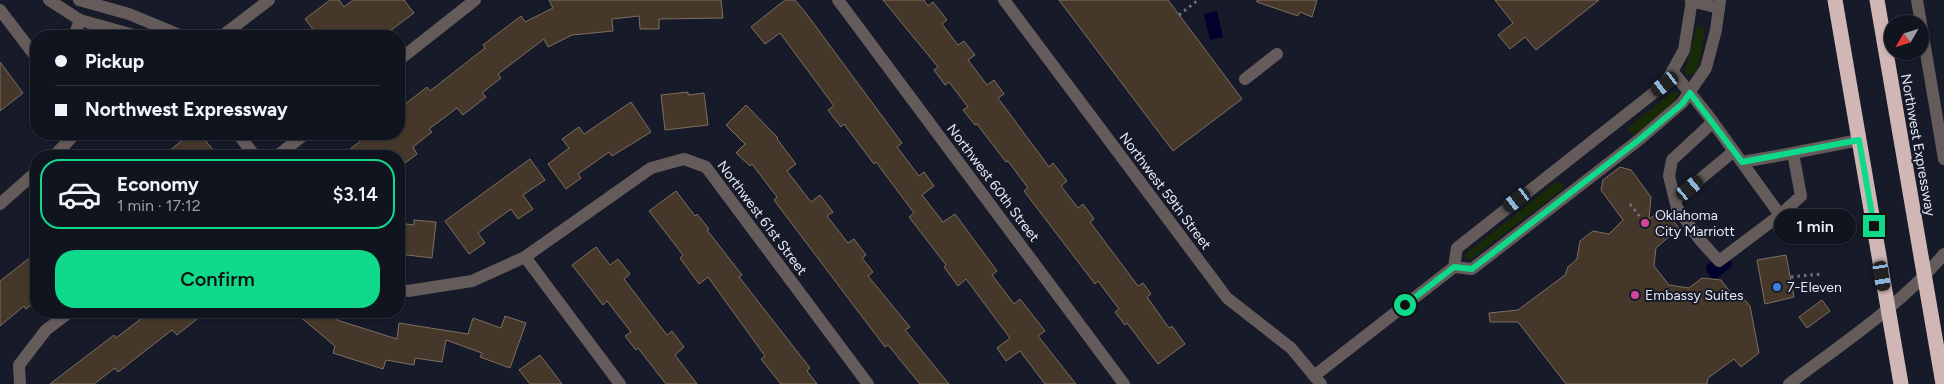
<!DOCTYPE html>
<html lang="en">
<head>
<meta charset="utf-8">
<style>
  :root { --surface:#10141f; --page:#191d28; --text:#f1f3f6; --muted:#9c9ea4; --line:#30333d; --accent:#0fd98a }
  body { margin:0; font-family:Figtree,sans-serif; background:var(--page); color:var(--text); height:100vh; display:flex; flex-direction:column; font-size:19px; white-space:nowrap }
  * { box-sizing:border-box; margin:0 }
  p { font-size:16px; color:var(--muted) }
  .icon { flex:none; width:28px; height:28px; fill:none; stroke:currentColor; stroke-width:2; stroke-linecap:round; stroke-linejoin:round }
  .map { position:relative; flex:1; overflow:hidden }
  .details { position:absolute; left:30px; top:150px; width:375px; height:168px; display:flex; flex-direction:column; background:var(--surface); border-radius:20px; box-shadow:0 1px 4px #0004,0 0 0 1px var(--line) }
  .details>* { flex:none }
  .guide { position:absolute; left:30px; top:30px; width:375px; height:110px; border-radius:20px; box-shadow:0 1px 4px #0004,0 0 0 1px var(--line); display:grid; align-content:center; height:110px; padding:0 25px; background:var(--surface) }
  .needle { width:32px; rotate:232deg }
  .buttons { position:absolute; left:1884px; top:15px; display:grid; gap:10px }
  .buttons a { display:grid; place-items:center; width:45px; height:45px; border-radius:50%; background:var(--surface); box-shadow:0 1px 4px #0004,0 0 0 1px var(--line); font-size:25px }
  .end { position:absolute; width:22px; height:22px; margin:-11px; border:6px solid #0fd98a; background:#111; box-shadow:0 0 0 2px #111 }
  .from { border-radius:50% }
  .bubble { position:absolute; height:35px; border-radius:18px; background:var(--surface); box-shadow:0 1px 4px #0004,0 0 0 1px var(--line); font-size:16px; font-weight:600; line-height:35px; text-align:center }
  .car { position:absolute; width:15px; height:30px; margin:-15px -8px; border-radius:6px; box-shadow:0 0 4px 1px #0007; background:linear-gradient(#222 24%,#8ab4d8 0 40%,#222 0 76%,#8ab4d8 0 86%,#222 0) }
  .guide b { display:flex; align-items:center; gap:18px; height:48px; font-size:19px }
  .guide b+b { border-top:1px solid var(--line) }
  .guide i { width:12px; height:12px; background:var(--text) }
  ul { padding:9px 0 0; list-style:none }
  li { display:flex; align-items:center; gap:15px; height:70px; margin:0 10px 8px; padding:0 15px; border:2px solid transparent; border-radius:20px }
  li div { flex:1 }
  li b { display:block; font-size:19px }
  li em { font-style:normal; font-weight:600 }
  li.on { border-color:var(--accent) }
  li>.icon { width:45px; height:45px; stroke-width:1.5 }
  .primary-button { display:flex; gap:10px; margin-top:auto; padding:10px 25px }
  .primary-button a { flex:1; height:58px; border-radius:20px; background:var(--accent); color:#111; font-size:20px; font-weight:600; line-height:58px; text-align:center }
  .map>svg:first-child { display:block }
</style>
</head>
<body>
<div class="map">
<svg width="1944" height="384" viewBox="0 0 1944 384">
  <rect width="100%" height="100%" fill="#161a29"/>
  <g fill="#192b06">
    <polygon points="1697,27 1705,28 1701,55 1695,73 1688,75 1685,72"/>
    <path d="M1674,91L1678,93C1678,104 1645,126 1636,134H1632L1628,129L1630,126Z"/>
    <polygon points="1556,182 1561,183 1564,188 1562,190 1468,261 1465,256 1467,253"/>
  </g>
  <g fill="#00012c">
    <polygon points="1217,11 1223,37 1210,40 1204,14"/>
    <polygon points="1720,255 1726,256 1732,262 1731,267 1717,278 1712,278 1707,272 1706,266"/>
  </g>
  <g fill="#45382a" stroke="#7e6f60">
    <polygon points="330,0 339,0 344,7 353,0 404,0 414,13 383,36 318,36 305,19"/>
    <polygon points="549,0 721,0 723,18 659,19 659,29 640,29 639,16 612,19 613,31 572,35 548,47 544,39 498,74 501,78 482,93 486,97 463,115 457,108 429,129 432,132 413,147 417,154 405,163 400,156 341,156 370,134 399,134 399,109 427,87 430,91 485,48 483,45 521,16 525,22 553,8"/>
    <polygon points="785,0 795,0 805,12 902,143 897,147 919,176 924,172 934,186 922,195 943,222 955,214 997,271 992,275 1014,304 1020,299 1045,331 1038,336 1076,384 1045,384 1020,351 1006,361 997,348 1010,338 966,279 958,286 944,267 946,265 909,217 914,213 876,162 874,164 844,124 841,127 828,110 834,106 780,33 765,44 751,27"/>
    <polygon points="883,0 924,0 928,6 933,2 947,20 942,24 958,45 964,41 975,55 968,60 987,85 994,80 1004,94 998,98 1049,167 1053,163 1067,181 1061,186 1078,208 1083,204 1094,219 1090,222 1138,286 1143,283 1151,294 1147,297 1169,328 1172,326 1185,344 1158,364 1127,323 1125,325 1115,312 1119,309 1098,281 1095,284 1024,191 1028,188 1008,161 1006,162 977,124 975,125 963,110 968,107 949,82 945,85 934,70 938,67"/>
    <polygon points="1059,0 1168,0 1242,99 1173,151"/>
    <polygon points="1257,0 1317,0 1312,17 1300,12 1298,16 1257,2"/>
    <polygon points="1495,0 1599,0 1536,50 1525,37 1510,49 1498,35 1513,23"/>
    <polygon points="0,62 23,93 0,111"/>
    <polygon points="688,92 688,95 704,93 708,125 665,130 661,95"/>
    <polygon points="631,102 651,132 612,156 609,152 578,174 581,178 566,189 548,164 569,148 562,139 579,127 584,134"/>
    <polygon points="746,105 778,138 777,139 796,164 787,171 811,202 820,195 833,212 827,216 848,243 854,239 866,255 862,258 873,272 868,276 910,327 905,330 949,384 920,384 888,345 885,347 774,200 777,197 752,164 750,166 736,153 745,144 726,125"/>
    <polygon points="190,134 200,134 218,156 163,156"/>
    <polygon points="530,159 545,180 523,195 533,209 518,219 511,209 478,233 485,243 469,254 445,221"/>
    <polygon points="1620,167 1631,170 1651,197 1649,219 1664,209 1679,228 1656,248 1654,266 1669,285 1689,288 1702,278 1721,280 1734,297 1739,293 1750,306 1759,353 1741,367 1734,359 1708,378 1707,384 1566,384 1518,322 1490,322 1489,313 1518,310 1565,275 1568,267 1577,259 1580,241 1593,231 1609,234 1623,220 1601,190 1603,180"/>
    <polygon points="676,191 695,216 697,214 709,229 707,230 742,275 739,277 810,368 807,371 817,384 781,384 761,359 765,356 708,277 699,284 680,258 683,255 649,211"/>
    <polygon points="414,220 436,222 432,258 399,254 399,223 414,225"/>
    <polygon points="596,247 610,265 618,259 630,274 624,279 667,335 672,331 684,347 675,355 697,384 666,384 638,348 636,350 625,336 631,332 607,301 603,305 572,265"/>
    <polygon points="36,253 36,301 26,309 24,306 0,326 0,281"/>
    <polygon points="1786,255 1794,297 1765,304 1757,260"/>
    <polygon points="1822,300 1830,311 1807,328 1799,317"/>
    <polygon points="137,311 207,311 177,335 172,330 118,372 115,368 94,384 50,384 114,335 116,338 142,318"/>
    <polygon points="293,311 344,311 337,320 397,339 399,323 468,334 473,318 501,328 505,316 526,323 510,368 480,357 482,353 446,340 442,362 415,358 414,365 386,360 383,369 333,353 335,346"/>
    <polygon points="540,355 562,384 530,384 519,370"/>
  </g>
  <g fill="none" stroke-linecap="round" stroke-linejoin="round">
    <g stroke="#6f7280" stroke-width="3" stroke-dasharray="2.5 4" stroke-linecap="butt">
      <polyline points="1179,15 1198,0"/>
      <polyline points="1630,204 1645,223"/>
      <polyline points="1791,277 1821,274"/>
    </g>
    <g stroke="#655b5b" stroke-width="12">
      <polyline points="49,0 80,20 137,36"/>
      <polyline points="79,0 129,14 182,36"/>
      <polyline points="838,0 1124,384"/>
      <polyline points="1004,0 1227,298 1291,348 1321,384"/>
      <polyline points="1917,0 1944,159"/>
      <polyline points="1691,1 1719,8"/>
      <polyline points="0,10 36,57"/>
      <polyline points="74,36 80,20"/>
      <polyline points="222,36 269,0"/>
      <polyline points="399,60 475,0"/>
      <polyline points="1673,72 1707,114 1780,215 1801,196 1793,153 1742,162"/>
      <polyline points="1245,79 1277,54"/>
      <polyline points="1713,122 1672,160 1669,176 1677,208 1700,240 1719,261 1780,215"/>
      <polyline points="238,134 255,156"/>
      <polyline points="1793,153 1859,140"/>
      <polyline points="54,156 75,134"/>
      <polyline points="277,156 305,134"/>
      <polyline points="1675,200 1734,151"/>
      <polyline points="0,204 36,172"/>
      <polyline points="525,257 651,168 684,159 706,167 868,384"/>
      <polyline points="1454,267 1472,269 1640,139 1682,103 1706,68 1716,30 1720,0"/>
      <polyline points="399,289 408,291 472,281 525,257 620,384"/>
      <polyline points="1314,376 1454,267 1457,248 1665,84 1684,50 1692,0"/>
      <polyline points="20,384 19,365 46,330 71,311"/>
      <path d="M1789,384C1843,343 1900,306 1944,254"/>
    </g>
    <g stroke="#d0b6b4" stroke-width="15">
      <polyline points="1835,0 1901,384"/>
      <polyline points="1877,0 1943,384"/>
    </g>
  </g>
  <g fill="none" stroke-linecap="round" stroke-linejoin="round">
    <polyline stroke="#0fd98a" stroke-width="6" points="1405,305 1454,267 1472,269 1640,139 1682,104 1690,93 1742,162 1859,140 1874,226"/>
  </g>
  <g fill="#d1479c" stroke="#161a29" stroke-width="2">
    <circle cx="1645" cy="223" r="5"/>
    <circle cx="1635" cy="295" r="5"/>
  </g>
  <circle fill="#3f7fe0" stroke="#161a29" stroke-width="2" cx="1777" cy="287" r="5"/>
  <g text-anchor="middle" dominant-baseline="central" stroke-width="4" stroke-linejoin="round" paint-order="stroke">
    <g font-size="14" fill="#e7eaf5" stroke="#161a29">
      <text transform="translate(1918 145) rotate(80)">Northwest Expressway</text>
      <text transform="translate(993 183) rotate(53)">Northwest 60th Street</text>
      <text transform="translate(1165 191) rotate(53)">Northwest 59th Street</text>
      <text transform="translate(762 218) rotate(53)">Northwest 61st Street</text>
    </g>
    <g font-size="14" fill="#e7eaf5" stroke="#161a29" text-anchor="start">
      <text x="1655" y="215">Oklahoma<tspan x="1655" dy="16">City Marriott</tspan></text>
      <text x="1787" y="287">7-Eleven</text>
      <text x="1645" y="295">Embassy Suites</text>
    </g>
  </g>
</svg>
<div class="buttons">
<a><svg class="needle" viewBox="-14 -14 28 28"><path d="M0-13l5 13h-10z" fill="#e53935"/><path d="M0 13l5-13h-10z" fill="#9c9ea4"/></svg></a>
</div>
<i class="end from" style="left:1405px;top:305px"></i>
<i class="end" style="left:1874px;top:226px"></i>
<div class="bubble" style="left:1774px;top:209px;width:82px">1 min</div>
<i class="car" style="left:1665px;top:84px;rotate:232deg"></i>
<i class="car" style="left:1690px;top:188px;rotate:50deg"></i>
<i class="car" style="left:1517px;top:200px;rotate:232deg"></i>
<i class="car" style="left:1882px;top:276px;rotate:171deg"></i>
<div class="guide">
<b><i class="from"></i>Pickup</b>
<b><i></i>Northwest Expressway</b>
</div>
<section class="details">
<ul>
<li class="on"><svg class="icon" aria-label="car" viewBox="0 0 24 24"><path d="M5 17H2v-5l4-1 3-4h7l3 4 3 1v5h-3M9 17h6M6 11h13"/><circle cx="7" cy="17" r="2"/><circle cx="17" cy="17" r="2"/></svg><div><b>Economy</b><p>1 min · 17:12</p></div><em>$3.14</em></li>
</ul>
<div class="primary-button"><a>Confirm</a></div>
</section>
</div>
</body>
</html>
